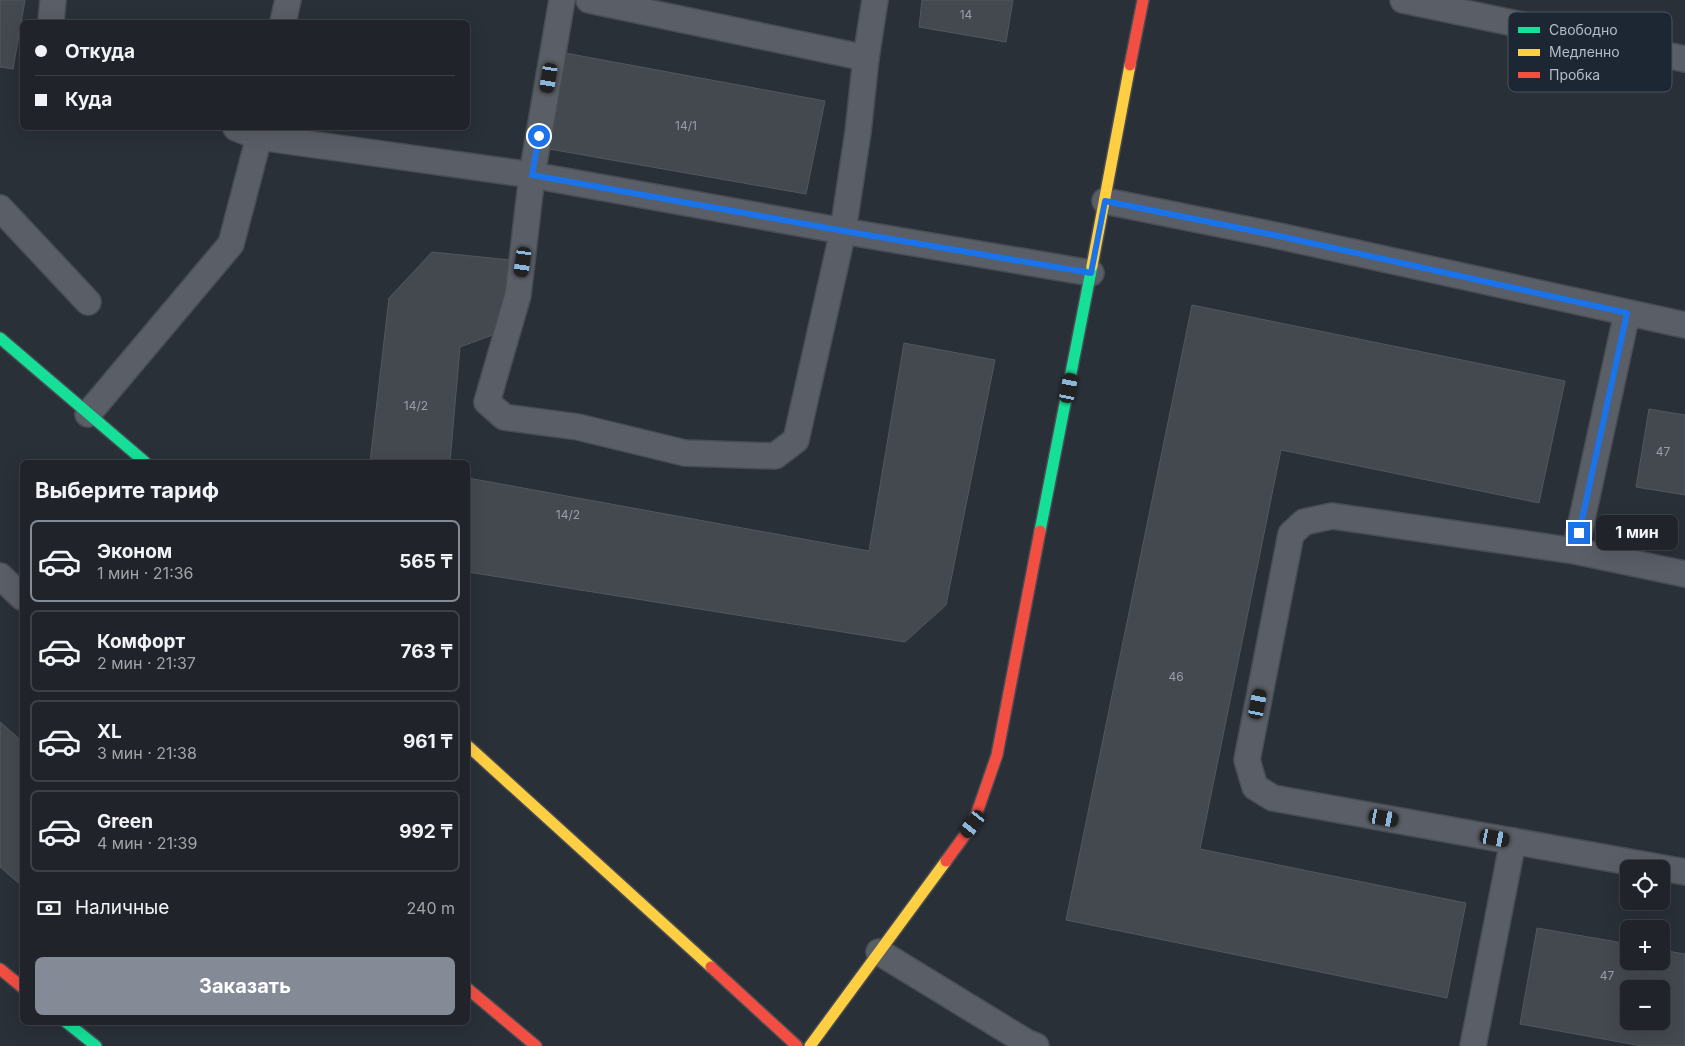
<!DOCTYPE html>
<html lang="ru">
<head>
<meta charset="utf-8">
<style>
  :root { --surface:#20242a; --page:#2d3036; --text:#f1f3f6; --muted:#a2a4a8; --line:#3d4147; --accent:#848b96 }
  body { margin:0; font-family:Inter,sans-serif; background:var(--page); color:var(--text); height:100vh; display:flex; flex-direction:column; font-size:19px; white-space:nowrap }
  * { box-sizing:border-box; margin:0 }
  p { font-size:16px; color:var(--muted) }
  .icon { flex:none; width:28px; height:28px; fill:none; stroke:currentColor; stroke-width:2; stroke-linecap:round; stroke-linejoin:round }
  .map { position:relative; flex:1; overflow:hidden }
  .details { position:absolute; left:20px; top:460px; width:450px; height:565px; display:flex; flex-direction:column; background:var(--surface); border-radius:8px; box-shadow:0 5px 20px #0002,0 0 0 1px var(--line) }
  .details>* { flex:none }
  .hud { position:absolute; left:20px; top:20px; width:450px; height:110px; border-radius:8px; box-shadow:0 5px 20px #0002,0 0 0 1px var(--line); display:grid; align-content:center; height:110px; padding:0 15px; background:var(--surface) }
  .buttons { position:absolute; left:1620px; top:860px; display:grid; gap:10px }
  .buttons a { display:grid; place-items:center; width:50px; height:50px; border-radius:8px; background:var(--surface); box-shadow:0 5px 20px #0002,0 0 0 1px var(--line); font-size:25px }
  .end { position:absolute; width:22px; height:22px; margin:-11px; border:6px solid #1a73e8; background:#fff; box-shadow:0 0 0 2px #fff }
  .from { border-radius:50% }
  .bubble { position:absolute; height:35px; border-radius:8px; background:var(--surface); box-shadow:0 5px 20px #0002,0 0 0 1px var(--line); font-size:16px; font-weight:700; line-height:35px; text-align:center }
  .car { position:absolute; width:15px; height:30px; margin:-15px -8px; border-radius:6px; box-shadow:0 0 4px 1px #0007; background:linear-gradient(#222 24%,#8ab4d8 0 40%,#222 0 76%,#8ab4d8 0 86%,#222 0) }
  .hud b { display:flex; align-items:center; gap:18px; height:48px; font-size:19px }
  .hud b+b { border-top:1px solid var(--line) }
  .hud i { width:12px; height:12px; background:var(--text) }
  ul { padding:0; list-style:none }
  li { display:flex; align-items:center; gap:15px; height:82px; margin:0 10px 8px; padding:0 5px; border:2px solid var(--line); border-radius:8px }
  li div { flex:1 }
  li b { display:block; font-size:19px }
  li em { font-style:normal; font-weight:700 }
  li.selected { border-color:var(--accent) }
  li>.icon { width:45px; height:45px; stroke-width:1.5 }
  h2 { padding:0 15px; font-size:22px; line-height:60px }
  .pay { display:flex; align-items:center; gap:12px; height:55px; padding:0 15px; font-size:19px }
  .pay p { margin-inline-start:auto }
  .cta { display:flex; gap:10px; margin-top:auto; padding:10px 15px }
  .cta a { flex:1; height:58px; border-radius:8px; background:var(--accent); color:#fff; font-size:20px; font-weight:700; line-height:58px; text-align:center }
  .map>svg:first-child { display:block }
</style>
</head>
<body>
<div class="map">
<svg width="1685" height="1046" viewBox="0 0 1685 1046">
  <rect width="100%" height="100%" fill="#2a3038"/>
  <g fill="#444950" stroke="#52575f" fill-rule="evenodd">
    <polygon points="0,0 25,0 13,69 0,67"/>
    <polygon points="922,0 1013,0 1006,42 919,27"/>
    <polygon points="565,53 825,101 806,194 549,149"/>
    <polygon points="432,252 511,260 498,333 460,347 450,462 370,462 389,298"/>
    <polygon points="1192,305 1565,381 1539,503 1281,450 1200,849 1466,903 1447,998 1066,920"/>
    <polygon points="904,343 995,360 946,605 905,642 468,572 468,478 869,551"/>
    <polygon points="1649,409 1685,415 1685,495 1636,487"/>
    <polygon points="0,722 22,741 22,886 0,867"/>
    <path d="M1537,928L1629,944V961H1661V950L1685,954V1046H1642L1520,1024ZM1629,989H1661V1021H1629Z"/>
  </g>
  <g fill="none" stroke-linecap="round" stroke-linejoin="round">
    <g stroke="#484c53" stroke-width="28">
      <g id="lane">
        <polyline points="562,0 532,175 518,295 487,402 504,417 578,427 685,453 775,456 796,440 843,231 858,132 866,58 875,0"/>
        <polyline points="589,0 866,58"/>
        <polyline points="1403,0 1685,59"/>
        <polyline points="51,22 53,0"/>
        <polyline points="283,22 288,0"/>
        <polyline points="261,128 259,137 532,175 843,231 1091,273"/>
        <polyline points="1105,201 1279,236 1685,325"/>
        <polyline points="0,208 88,302"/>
        <polyline points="88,414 231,244 259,137 236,128"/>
        <polyline points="1575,551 1627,313"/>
        <polyline points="1685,574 1575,551 1332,516 1304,522 1291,534 1247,760 1255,787 1273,798 1685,872"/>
        <polyline points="0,576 22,597"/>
        <polyline points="879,952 1026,1042 1036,1046"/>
        <polyline points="1473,1046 1513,841"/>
      </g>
    </g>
    <g stroke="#484c53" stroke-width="14">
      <g id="fast">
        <polyline points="0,338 145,462"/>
        <polyline points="1040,531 1092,266"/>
        <polyline points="66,1022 96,1046"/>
      </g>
    </g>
    <g stroke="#484c53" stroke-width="14">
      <g id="slow">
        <polyline points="1092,266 1130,65"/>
        <polyline points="468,746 711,967"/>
        <polyline points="810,1046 946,861"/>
      </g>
    </g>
    <g stroke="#484c53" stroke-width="14">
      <g id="jam">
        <polyline points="1130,65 1143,0"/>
        <polyline points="946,861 973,824 997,755 1040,531"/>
        <polyline points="711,967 797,1046"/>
        <polyline points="0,969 22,987"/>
        <polyline points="468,989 536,1046"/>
      </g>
    </g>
    <use href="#lane" stroke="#5a5e66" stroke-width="25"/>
    <use href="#fast" stroke="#16e098" stroke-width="11"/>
    <use href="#slow" stroke="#ffcf43" stroke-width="11"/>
    <use href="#jam" stroke="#f24e42" stroke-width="11"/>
  </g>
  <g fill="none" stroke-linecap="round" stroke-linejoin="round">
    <polyline stroke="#1a73e8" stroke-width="6" points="539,136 532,175 844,231 1091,273 1105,201 1279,236 1627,313 1579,533"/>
  </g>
  <g text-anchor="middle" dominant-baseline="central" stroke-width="4" stroke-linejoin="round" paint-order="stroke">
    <g font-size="12" fill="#989fab">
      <text x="966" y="14">14</text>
      <text x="686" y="125">14/1</text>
      <text x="416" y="405">14/2</text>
      <text x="1663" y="451">47</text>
      <text x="568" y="514">14/2</text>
      <text x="1176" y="676">46</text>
      <text x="1607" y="975">47</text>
    </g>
  </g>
  <rect x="1508" y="12" width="164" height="80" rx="8" fill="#1d2633" stroke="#4a5360" stroke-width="1"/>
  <rect x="1518" y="27" width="22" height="6" fill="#16e098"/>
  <rect x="1518" y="49" width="22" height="7" fill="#ffcf43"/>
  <rect x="1518" y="72" width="22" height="6" fill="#f24e42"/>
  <g font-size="14" fill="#b4bcc9">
    <text x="1549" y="35">Свободно</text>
    <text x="1549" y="57">Медленно</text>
    <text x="1549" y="80">Пробка</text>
  </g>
</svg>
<div class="buttons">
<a><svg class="icon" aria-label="locate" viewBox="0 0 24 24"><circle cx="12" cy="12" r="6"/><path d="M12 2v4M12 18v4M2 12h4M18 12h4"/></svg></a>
<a>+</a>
<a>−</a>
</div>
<i class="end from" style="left:539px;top:136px"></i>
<i class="end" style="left:1579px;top:533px"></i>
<div class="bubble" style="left:1596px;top:515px;width:82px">1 мин</div>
<i class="car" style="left:549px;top:78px;rotate:189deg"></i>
<i class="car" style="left:523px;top:262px;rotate:188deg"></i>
<i class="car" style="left:1069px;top:388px;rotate:11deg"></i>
<i class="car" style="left:1258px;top:704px;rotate:11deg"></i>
<i class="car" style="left:1384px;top:818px;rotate:100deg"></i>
<i class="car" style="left:973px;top:824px;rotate:217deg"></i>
<i class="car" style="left:1495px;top:838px;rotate:100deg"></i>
<div class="hud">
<b><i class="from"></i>Откуда</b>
<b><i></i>Куда</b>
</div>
<section class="details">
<h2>Выберите тариф</h2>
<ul>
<li class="selected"><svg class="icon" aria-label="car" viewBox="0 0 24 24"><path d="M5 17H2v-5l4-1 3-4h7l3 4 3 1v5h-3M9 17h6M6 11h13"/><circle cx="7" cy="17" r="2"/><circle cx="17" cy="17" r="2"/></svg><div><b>Эконом</b><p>1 мин · 21:36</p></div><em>565 ₸</em></li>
<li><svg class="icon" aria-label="car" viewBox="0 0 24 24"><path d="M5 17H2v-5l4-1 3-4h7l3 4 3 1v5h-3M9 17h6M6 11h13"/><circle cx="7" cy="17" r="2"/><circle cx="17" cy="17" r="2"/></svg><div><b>Комфорт</b><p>2 мин · 21:37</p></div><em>763 ₸</em></li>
<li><svg class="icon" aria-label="car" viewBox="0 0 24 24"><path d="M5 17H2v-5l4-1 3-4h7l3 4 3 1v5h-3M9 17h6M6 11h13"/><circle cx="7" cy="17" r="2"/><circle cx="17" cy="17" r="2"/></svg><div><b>XL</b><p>3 мин · 21:38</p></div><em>961 ₸</em></li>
<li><svg class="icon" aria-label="car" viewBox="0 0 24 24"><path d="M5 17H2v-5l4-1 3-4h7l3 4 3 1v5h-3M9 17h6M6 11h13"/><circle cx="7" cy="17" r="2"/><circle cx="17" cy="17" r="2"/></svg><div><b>Green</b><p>4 мин · 21:39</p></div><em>992 ₸</em></li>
</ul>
<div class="pay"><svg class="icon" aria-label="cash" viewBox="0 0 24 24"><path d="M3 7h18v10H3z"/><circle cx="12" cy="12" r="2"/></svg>Наличные<p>240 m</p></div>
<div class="cta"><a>Заказать</a></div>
</section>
</div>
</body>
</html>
